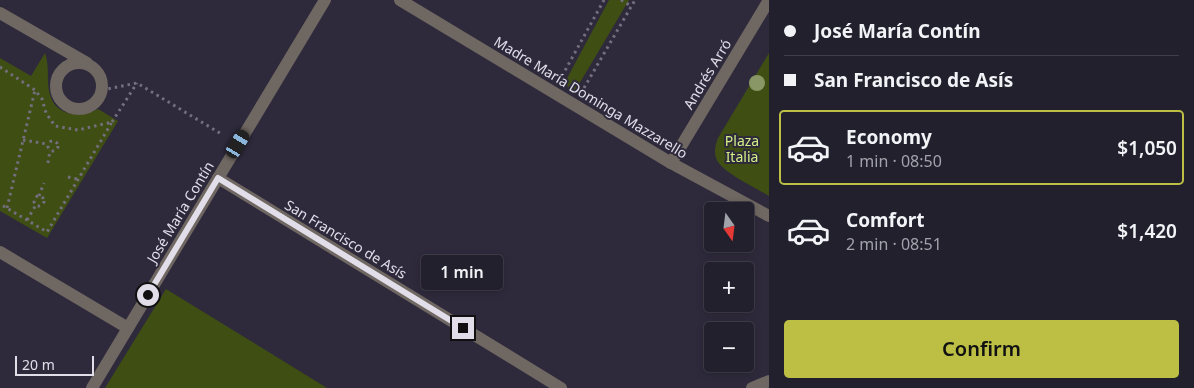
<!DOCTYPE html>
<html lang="en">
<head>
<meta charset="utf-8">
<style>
  :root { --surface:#22202d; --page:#2e2d39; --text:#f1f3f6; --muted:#a2a3aa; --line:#3f3e49; --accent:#bcbf44 }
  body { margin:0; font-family:"Noto Sans",sans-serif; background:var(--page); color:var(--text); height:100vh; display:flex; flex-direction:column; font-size:19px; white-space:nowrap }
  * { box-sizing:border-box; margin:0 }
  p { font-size:16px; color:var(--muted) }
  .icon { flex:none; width:28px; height:28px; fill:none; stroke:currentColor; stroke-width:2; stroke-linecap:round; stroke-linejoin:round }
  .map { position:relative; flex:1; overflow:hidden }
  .panel { display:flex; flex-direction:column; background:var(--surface); width:425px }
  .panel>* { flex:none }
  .guide { display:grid; align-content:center; height:110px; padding:0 15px; background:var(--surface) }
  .needle { width:32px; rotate:166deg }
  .fabs { position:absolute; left:704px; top:202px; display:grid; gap:10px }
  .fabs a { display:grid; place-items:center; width:50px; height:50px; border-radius:5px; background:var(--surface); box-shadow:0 2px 8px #0003,0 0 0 1px var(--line); font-size:25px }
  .scale { position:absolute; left:15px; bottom:12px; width:79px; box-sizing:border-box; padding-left:5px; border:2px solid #e1deea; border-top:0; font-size:14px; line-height:18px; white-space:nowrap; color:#e1deea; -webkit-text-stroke:4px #2e2a3c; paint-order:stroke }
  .end { position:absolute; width:22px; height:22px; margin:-11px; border:6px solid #e1deea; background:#111; box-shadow:0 0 0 2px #111 }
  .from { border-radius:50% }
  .bubble { position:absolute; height:35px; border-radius:5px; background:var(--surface); box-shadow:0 2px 8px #0003,0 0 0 1px var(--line); font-size:16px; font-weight:600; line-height:35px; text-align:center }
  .car { position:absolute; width:15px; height:30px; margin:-15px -8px; border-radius:6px; box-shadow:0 0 4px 1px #0007; background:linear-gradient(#222 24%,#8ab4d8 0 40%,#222 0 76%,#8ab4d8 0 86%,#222 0) }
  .guide b { display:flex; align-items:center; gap:18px; height:48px; font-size:19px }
  .guide b+b { border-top:1px solid var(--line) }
  .guide i { width:12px; height:12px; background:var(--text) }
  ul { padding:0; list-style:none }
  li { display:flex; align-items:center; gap:15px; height:75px; margin:0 10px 8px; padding:0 5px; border:2px solid transparent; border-radius:5px }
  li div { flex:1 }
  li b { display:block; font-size:19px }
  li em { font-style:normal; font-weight:600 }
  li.active { border-color:var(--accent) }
  li>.icon { width:45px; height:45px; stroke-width:1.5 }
  .primary-button { display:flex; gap:10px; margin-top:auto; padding:10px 15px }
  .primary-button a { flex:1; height:58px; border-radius:5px; background:var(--accent); color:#111; font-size:20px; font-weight:600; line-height:58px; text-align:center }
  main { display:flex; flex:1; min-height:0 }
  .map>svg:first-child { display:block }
</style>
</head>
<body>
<main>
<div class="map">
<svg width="769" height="388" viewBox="0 0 769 388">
  <rect width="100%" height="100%" fill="#2e2a3c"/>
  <g fill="#3f4e13">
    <polygon points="609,0 629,0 575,91 564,84"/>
    <path d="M45,53C50,67 46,81 50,95C56,117 82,118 98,109L118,121L47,238L0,211V58L31,76Z"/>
    <path d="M769,53V196C756,188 726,174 718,162C713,154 715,146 718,138Z"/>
    <polygon points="166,289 327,388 105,388"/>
  </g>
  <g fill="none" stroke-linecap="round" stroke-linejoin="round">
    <g stroke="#736f7f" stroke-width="3" stroke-dasharray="2.5 4" stroke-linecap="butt">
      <polyline points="621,0 631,6"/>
      <polyline points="0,67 35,90 42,99 46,113 55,126 78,130 112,122 47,232 0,204"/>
      <polyline points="562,76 604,0"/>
      <polyline points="584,88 635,0"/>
      <polyline points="102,90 137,83 223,135"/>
      <polyline points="112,122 137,83"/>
      <polyline points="23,140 47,144"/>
      <circle cx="53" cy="146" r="5"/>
      <polyline points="48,163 50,150"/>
      <polyline points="68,177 77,179"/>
      <circle cx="39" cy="201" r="5"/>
      <polyline points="39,196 44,183"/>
      <polyline points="7,208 35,90"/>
      <polyline points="27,220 36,205"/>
    </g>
    <g stroke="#6f6761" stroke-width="12">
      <polyline points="400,0 671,163 769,216"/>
      <polyline points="0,13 87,63"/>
      <circle cx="79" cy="86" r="23"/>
      <polyline points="671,163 769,0"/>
      <polyline points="218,178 561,388"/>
      <polyline points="0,252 128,328"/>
      <polyline points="92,388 325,0"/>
      <polyline points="752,388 769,381"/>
    </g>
  </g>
  <circle fill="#889765" cx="757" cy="83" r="8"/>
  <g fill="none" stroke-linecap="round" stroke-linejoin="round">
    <polyline stroke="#e1deea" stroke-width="6" points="148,295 218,178 463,328"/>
  </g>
  <g text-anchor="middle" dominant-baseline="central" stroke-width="4" stroke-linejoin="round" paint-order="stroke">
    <g font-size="14" fill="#e1deea" stroke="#2e2a3c">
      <text transform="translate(707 74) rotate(-59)">Andrés Arró</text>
      <text transform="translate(591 97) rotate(31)">Madre María Dominga Mazzarello</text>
      <text transform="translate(180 212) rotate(-59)">José María Contín</text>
      <text transform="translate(346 239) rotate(31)">San Francisco de Asís</text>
    </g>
    <g font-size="14" fill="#d2f087" stroke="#2e2a3c">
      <text x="742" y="140">Plaza<tspan x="742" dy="16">Italia</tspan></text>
    </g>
  </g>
</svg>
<div class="fabs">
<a><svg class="needle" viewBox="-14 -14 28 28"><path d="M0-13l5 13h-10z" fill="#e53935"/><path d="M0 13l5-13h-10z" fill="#a2a3aa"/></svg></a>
<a>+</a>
<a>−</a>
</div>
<div class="scale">20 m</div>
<i class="end from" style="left:148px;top:295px"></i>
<i class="end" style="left:463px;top:328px"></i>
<div class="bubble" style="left:421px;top:255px;width:82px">1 min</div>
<i class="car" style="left:238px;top:144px;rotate:31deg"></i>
</div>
<section class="panel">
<div class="guide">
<b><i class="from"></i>José María Contín</b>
<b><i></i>San Francisco de Asís</b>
</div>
<ul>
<li class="active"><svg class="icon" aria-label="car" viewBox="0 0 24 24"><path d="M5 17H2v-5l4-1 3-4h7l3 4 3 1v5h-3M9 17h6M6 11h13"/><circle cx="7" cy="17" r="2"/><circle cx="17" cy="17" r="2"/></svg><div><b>Economy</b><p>1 min · 08:50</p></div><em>$1,050</em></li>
<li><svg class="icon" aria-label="car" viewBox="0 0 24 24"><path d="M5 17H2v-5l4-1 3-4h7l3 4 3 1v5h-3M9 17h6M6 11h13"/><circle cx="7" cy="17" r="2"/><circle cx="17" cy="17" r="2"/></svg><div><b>Comfort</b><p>2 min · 08:51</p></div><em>$1,420</em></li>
</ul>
<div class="primary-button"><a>Confirm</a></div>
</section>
</main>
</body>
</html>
